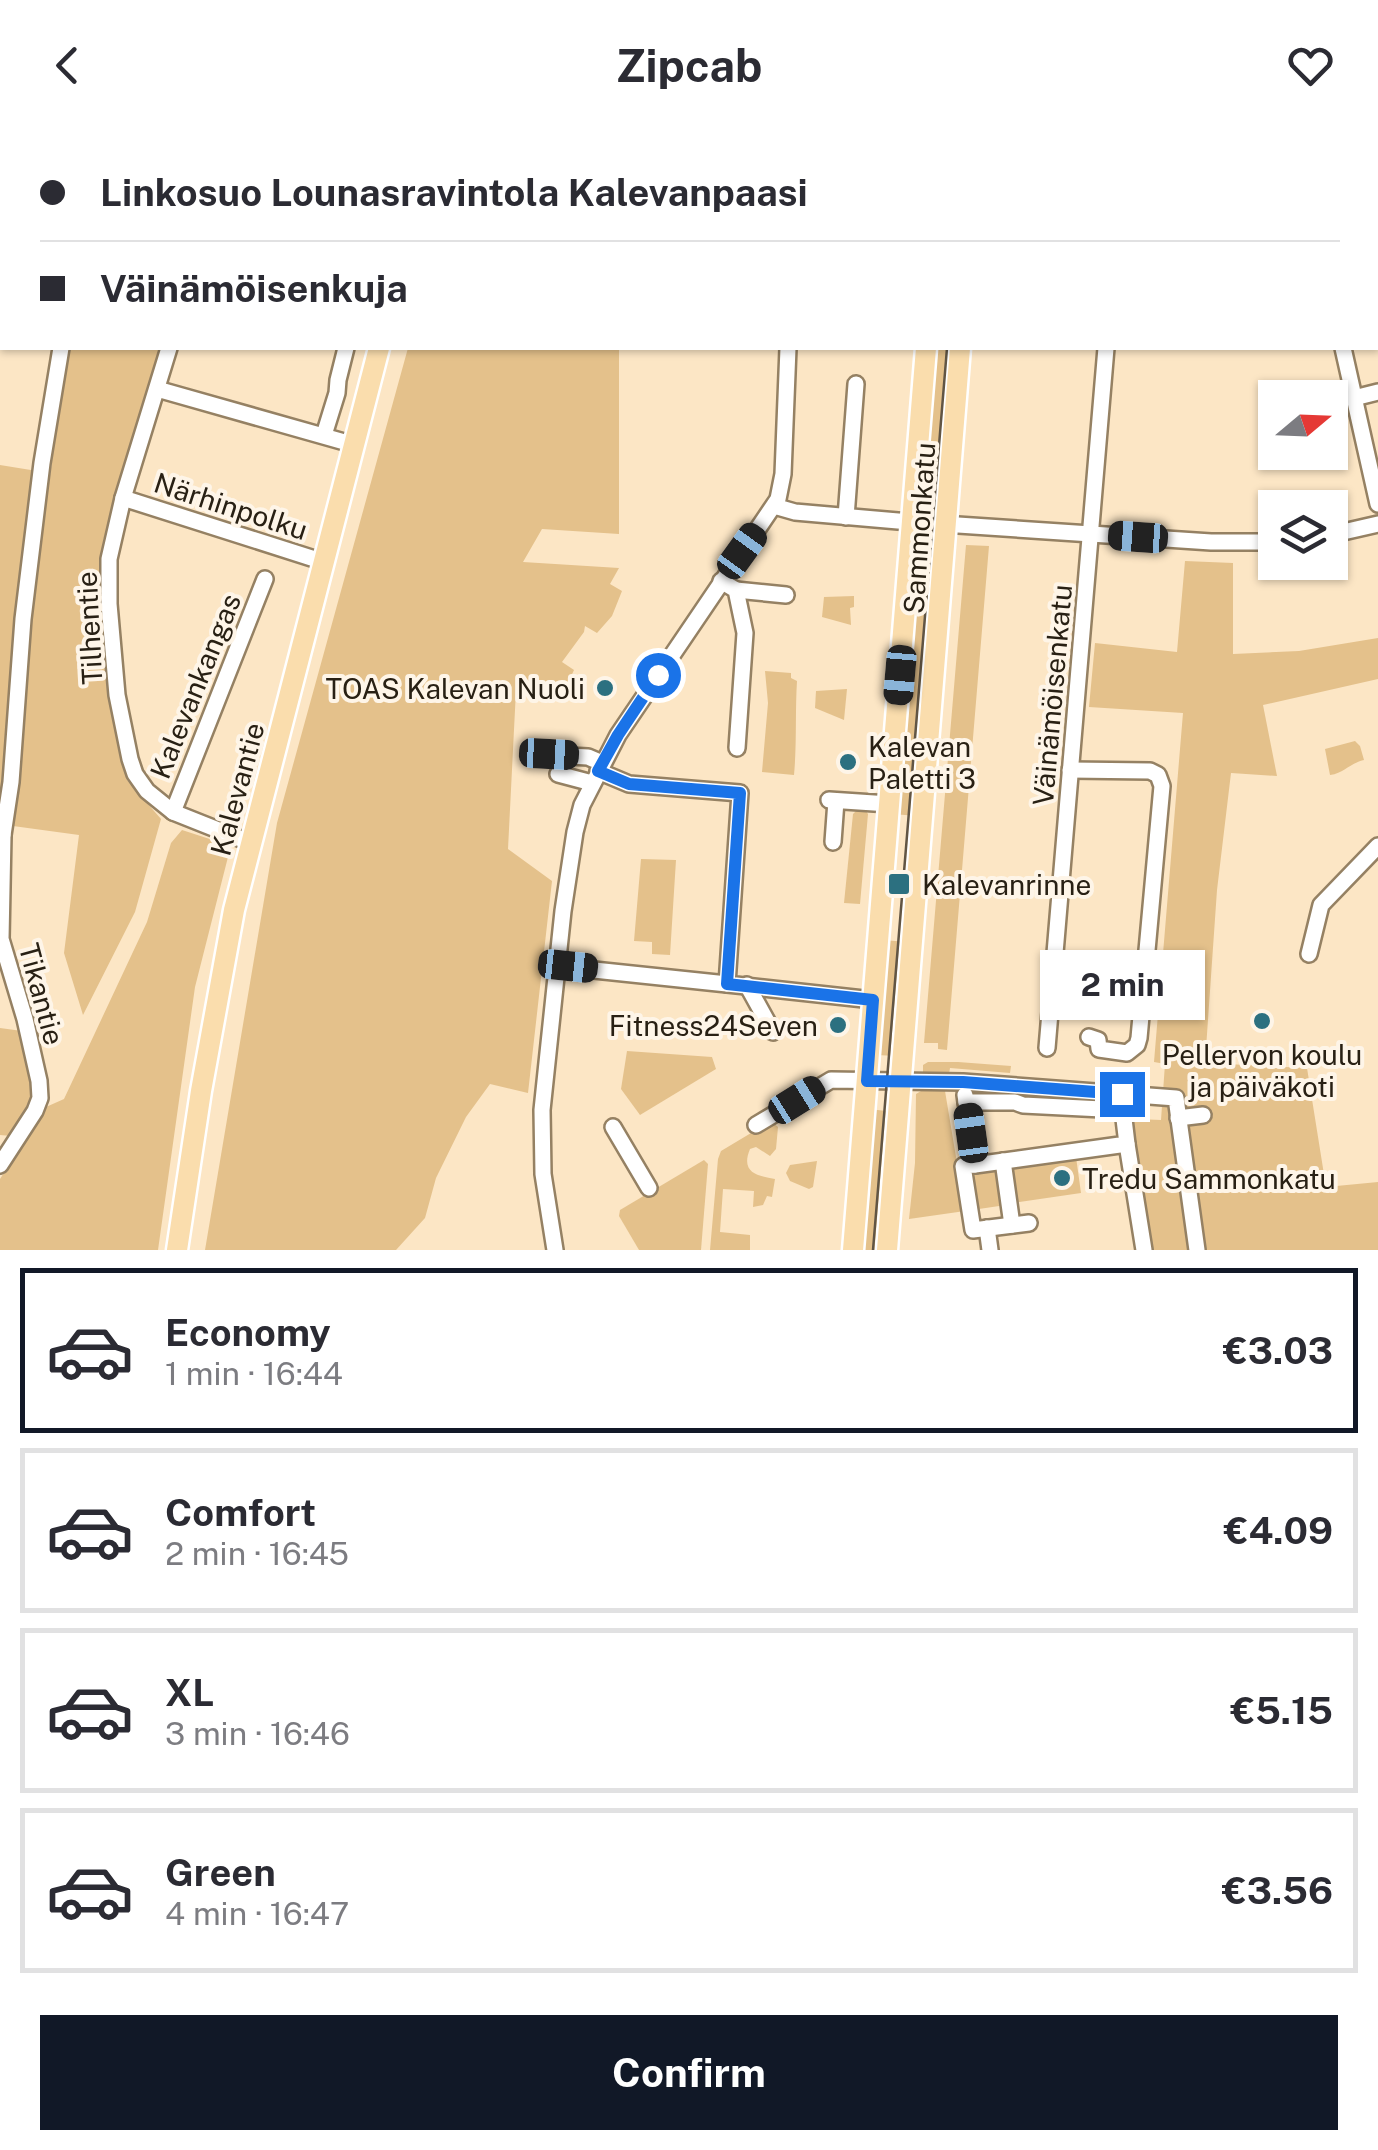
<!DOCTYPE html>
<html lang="en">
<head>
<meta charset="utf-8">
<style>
  :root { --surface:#fff; --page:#f2f2f3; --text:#2b2b33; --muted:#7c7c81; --line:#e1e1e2; --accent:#111827 }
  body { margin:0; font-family:"Public Sans",sans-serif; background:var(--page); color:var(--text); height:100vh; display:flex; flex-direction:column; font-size:38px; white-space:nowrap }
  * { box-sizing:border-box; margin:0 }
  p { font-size:32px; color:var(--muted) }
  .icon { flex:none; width:55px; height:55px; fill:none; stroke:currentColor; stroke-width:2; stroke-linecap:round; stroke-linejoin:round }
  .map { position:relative; height:1120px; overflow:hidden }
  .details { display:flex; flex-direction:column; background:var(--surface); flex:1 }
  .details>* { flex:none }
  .banner { position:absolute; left:0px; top:0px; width:1380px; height:220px; box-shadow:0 2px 8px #0004; display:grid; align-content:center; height:220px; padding:0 40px; background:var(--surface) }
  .needle { width:65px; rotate:71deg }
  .fabs { position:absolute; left:1258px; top:250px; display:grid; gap:20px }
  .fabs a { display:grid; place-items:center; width:90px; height:90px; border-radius:0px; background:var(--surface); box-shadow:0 2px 8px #0004; font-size:50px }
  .end { position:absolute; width:45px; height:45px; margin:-22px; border:12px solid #1a73e8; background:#fff; box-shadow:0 0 0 5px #fff }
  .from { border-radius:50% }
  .bubble { position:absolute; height:70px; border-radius:0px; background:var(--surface); box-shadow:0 2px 8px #0004; font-size:32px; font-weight:700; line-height:70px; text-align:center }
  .car { position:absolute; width:30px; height:60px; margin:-30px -15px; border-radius:12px; box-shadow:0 0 8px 2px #0007; background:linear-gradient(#222 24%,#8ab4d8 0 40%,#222 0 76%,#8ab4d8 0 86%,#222 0) }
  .banner b { display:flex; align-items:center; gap:35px; height:95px; font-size:38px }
  .banner b+b { border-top:2px solid var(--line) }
  .banner i { width:25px; height:25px; background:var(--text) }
  ul { padding:18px 0 0; list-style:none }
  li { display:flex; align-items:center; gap:30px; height:165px; margin:0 20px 15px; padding:0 20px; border:5px solid var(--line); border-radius:0px }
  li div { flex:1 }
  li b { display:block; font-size:38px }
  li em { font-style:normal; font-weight:700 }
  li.current { border-color:var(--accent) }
  li>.icon { width:90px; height:90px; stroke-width:1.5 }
  .action { display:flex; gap:20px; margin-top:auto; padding:20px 40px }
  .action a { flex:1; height:115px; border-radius:0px; background:var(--accent); color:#fff; font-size:40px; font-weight:700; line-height:115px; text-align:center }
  header { display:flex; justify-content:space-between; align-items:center; height:130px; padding:0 40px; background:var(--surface); font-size:45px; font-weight:700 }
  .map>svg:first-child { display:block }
</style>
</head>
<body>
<header><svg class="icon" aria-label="back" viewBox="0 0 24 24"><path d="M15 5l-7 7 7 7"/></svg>Zipcab<svg class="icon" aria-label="heart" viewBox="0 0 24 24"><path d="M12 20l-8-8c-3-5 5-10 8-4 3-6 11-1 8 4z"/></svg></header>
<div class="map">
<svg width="1378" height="1120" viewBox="0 0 1378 1120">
  <rect width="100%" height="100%" fill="#fce6c5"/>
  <g fill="#e4c18b">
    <polygon points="68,218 160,218 103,411 100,466 109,559 127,650 161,689 135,782 83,885 64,823 79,705 13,696 30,486"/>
    <polygon points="408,218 619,218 619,404 542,399 523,432 619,438 610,454 622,461 612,486 597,503 585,496 584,502 562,532 574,540 564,561 516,560 508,719 552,751 528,963 490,954 466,987 436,1048 425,1088 396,1120 205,1120 277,693"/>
    <polygon points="931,218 956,218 944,364 922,361"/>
    <polygon points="0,335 37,341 5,651 0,659"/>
    <polygon points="966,415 989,416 947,920 938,919 938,913 924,913"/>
    <polygon points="915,424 938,427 918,686 892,684"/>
    <polygon points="1185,431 1233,433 1233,524 1299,521 1378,508 1378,549 1263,575 1277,646 1231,643 1217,760 1205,933 1307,938 1326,1057 1378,1052 1378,1120 1148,1120 1129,991 1131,980 1137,989 1161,990 1165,934 1154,932 1183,583 1089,577 1095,513 1177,522"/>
    <polygon points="854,466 854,477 850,478 851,495 822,487 824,467"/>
    <path d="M765,541L791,543V548L797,551C795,583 797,613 794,645L762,642L768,573Z"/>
    <polygon points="847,559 844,590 815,578 816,561"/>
    <path d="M1355,611L1360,616L1364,630C1348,634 1345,643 1330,645L1325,619Z"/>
    <polygon points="857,680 866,681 868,684 860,774 844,773 853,684"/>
    <polygon points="182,700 225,714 229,723 195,857 158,1120 0,1120 0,1049 46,977 64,969 147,792 171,713"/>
    <polygon points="641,729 676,730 670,825 652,824 652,812 634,811"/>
    <polygon points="883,810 908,812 897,926 876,925"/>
    <polygon points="0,898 22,901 35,963 33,976 11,1006 0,1005"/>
    <polygon points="627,921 712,927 716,939 640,985 621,959"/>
    <polygon points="928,932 958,932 1011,936 1010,943 950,938 949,944 923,944 923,935"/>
    <polygon points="921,961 945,961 965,1081 909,1089 915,1033 916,964"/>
    <polygon points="869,979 895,982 884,1120 857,1120"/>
    <path d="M771,991L778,997L776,1019L770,1026L756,1017L750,1019C740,1043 758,1046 775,1049L772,1067L767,1066L763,1075L753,1077L754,1061L723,1059L720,1102L750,1105V1120H710L718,1029L721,1021Z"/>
    <polygon points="1076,1027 1081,1063 1012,1073 1008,1036"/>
    <polygon points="704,1030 708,1034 701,1120 639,1120 619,1086 620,1080"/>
    <polygon points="817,1031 813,1057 809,1059 790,1051 786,1043 790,1035"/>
    <polygon points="1000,1037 1006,1075 972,1080 966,1042"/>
  </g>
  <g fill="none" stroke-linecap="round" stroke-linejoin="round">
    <g stroke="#958163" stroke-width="20">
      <g id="minor">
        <polyline points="39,0 40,2"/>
        <polyline points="184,0 185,2"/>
        <polyline points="751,0 752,2"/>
        <polyline points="1295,0 1295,2"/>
        <polyline points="98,2 98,0"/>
        <polyline points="274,2 282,0"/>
        <polyline points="886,2 886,0"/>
        <polyline points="1123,2 1123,0"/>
        <polyline points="169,218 123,368 109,429 109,474 117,565 130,629 135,644 147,661 173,682 251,713"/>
        <polyline points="1343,218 1378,374"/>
        <polyline points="157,259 355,315"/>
        <polyline points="1354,268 1378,262"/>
        <polyline points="324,305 337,263 338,250 346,218"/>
        <polyline points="123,368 324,432"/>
        <polyline points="774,376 795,382 898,391 1211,412 1275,412"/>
        <polyline points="846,387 856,254"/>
        <polyline points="1330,405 1378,394"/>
        <polyline points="721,451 736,460 745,503 737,618"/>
        <polyline points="736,460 786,465"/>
        <polyline points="549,625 588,627 602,633"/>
        <polyline points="1070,640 1150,641 1158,645 1162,656 1139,908 1137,915 1127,923 1099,919 1098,910 1089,907"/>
        <polyline points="598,641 629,654 740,663 727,854 873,870"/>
        <polyline points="558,644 592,653"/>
        <polyline points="829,670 889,674"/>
        <polyline points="173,682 265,449"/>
        <polyline points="3,705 11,652 23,489 42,333 61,218"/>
        <polyline points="833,712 836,671"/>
        <polyline points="1309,824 1321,775 1378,716"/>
        <polyline points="556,836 727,854"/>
        <polyline points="747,855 773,902"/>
        <polyline points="1047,918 1106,218"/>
        <polyline points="965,965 966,972 1015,972 1023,975 1122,980"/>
        <polyline points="966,972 975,1035 1127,1014 1121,964"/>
        <polyline points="1178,988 1203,985"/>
        <polyline points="756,995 831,950 963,952 1176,968 1197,1120"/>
        <polyline points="613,997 649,1058"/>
        <polyline points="1127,1014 1144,1120"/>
        <polyline points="1003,1031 1012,1095"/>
        <polyline points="0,1035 35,981 40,968 39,951 25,889 1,809 3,705 1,698"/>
        <polyline points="975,1035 963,1036 973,1100 1029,1093"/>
        <polyline points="987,1098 990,1120"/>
        <polyline points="555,1120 543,1044 542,980 563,781 575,702 582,675 618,605 778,369 783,344 788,218"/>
      </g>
    </g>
    <g stroke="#fff" stroke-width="25">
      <g id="major">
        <polyline points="434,2 434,0"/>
        <polyline points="944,2 944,0"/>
        <polyline points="978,2 978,0"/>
        <polyline points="177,1120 201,961 234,780 379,218"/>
        <polyline points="853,1120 926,218"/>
        <polyline points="887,1120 960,218"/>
      </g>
    </g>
    <use href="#minor" stroke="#fff" stroke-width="15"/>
    <use href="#major" stroke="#faddad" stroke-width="20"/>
    <g stroke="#615544" stroke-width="2.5">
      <polyline points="959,2 959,0"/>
      <polyline points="873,1120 947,218"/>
    </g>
  </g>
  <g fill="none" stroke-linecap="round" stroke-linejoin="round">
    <polyline stroke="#1a73e8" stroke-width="12" points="658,545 618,605 598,641 629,654 740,663 727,854 873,870 867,951 963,952 1122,964"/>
  </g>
  <g fill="#2c7080" stroke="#fef5e8" stroke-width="4">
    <circle cx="605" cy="558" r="10"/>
    <circle cx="848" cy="632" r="10"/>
    <rect x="887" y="742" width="24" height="24" rx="5"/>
    <circle cx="1262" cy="891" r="10"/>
    <circle cx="838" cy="895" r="10"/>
    <circle cx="1062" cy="1048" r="10"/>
  </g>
  <g text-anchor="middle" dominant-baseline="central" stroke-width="8" stroke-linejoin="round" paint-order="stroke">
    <g font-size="28" fill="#282014" stroke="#fef5e8">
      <text transform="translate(231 376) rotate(18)">Närhinpolku</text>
      <text transform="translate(919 398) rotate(-86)">Sammonkatu</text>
      <text transform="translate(89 498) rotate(-93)">Tilhentie</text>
      <text transform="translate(195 556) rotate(-68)">Kalevankangas</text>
      <text transform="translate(1052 565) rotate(-85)">Väinämöisenkatu</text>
      <text transform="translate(237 659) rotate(-75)">Kalevantie</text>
      <text transform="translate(42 864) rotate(75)">Tikantie</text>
    </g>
    <g font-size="28" fill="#282014" stroke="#fef5e8" text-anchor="start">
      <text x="585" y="558" text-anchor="end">TOAS Kalevan Nuoli</text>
      <text x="868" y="616">Kalevan<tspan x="868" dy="32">Paletti 3</tspan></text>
      <text x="922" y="754">Kalevanrinne</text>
      <text x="818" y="895" text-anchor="end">Fitness24Seven</text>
      <text x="1262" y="924" text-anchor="middle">Pellervon koulu<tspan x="1262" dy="32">ja päiväkoti</tspan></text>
      <text x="1082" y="1048">Tredu Sammonkatu</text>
    </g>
  </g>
</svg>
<div class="fabs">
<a><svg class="needle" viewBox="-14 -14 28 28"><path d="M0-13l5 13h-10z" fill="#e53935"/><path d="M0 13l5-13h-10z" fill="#7c7c81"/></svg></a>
<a><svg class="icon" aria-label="layers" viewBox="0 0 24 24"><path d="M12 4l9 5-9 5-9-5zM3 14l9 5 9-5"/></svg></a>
</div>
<i class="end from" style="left:658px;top:545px"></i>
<i class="end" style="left:1122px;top:964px"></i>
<div class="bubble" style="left:1040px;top:820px;width:165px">2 min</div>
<i class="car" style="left:1138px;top:407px;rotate:274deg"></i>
<i class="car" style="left:742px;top:421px;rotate:36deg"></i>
<i class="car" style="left:900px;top:545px;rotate:185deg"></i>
<i class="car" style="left:549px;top:624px;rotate:93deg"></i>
<i class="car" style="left:568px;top:836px;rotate:96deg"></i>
<i class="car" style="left:797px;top:970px;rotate:58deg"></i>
<i class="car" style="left:971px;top:1003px;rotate:352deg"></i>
<div class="banner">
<b><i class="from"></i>Linkosuo Lounasravintola Kalevanpaasi</b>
<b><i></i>Väinämöisenkuja</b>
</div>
</div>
<section class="details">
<ul>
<li class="current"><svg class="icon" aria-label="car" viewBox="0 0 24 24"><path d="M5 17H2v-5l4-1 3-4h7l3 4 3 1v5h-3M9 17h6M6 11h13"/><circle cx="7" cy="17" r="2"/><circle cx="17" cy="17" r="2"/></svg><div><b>Economy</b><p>1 min · 16:44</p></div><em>€3.03</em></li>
<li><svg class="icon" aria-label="car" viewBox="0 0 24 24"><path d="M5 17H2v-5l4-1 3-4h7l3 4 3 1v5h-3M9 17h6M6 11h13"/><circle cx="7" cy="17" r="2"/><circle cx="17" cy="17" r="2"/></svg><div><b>Comfort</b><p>2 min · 16:45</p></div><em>€4.09</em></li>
<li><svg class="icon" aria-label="car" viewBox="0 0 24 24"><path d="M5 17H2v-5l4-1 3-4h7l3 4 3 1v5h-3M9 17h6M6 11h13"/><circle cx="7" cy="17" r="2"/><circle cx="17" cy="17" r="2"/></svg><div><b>XL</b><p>3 min · 16:46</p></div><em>€5.15</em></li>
<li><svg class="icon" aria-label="car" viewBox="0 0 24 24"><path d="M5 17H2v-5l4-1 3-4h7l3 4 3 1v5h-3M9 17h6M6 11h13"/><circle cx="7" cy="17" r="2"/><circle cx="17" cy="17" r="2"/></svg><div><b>Green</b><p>4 min · 16:47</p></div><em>€3.56</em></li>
</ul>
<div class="action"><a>Confirm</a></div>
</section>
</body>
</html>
